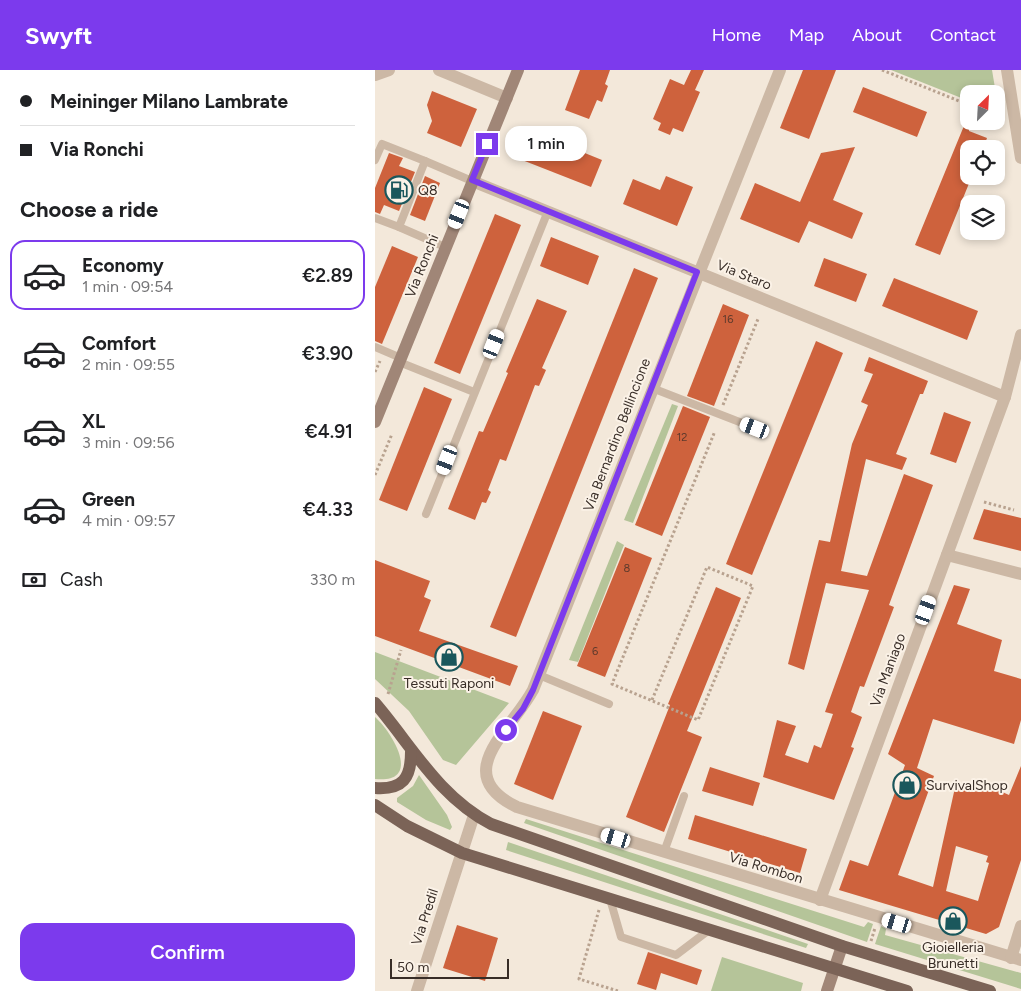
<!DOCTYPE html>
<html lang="en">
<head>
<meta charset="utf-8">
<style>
  :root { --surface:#fff; --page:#f6f6f6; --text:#202124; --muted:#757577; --line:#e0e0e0; --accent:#7c3aed }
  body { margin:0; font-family:Figtree,sans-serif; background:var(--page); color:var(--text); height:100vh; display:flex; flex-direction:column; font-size:19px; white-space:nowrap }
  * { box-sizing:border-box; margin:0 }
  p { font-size:16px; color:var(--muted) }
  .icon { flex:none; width:28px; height:28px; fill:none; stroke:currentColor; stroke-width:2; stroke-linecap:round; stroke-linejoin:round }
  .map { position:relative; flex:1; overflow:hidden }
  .details { display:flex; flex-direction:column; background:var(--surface); width:375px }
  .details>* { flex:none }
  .hud { display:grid; align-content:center; height:110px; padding:0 20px; background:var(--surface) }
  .needle { width:32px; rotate:24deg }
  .tools { position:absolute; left:585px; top:15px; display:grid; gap:10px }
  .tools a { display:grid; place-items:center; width:45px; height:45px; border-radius:10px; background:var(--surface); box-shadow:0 2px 8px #0003; font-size:25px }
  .scale { position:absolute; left:15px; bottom:12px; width:119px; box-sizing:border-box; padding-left:5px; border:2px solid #382d27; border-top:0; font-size:14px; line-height:18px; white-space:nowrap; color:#382d27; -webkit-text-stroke:4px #fbf2e7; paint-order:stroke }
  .end { position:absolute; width:22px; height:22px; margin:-11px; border:6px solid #7c3aed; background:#fff; box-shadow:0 0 0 2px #fff }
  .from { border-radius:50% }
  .bubble { position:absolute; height:35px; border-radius:15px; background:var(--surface); box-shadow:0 2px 8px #0003; font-size:16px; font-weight:600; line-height:35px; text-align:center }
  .car { position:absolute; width:15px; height:30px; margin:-15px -8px; border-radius:6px; box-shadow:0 0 4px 1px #0007; background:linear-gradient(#fff 24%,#345 0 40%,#fff 0 76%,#345 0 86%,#fff 0) }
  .hud b { display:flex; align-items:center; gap:18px; height:48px; font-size:19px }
  .hud b+b { border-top:1px solid var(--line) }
  .hud i { width:12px; height:12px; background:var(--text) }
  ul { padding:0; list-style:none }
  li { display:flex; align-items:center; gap:15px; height:70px; margin:0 10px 8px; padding:0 10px; border:2px solid transparent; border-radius:15px }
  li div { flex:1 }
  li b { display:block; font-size:19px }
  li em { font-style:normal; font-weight:600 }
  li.selected { border-color:var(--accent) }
  li>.icon { width:45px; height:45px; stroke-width:1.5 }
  h2 { padding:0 20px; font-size:22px; line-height:60px }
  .pay { display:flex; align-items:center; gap:12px; height:55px; padding:0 20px; font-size:19px }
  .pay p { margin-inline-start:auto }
  .button { display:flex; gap:10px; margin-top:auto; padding:10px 20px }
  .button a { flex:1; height:58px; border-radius:15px; background:var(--accent); color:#fff; font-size:20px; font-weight:600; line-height:58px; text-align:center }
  header { display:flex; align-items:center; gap:30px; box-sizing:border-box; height:70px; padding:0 25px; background:var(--accent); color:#fff }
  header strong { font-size:24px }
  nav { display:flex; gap:28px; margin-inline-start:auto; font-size:18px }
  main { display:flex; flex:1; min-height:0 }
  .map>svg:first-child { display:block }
</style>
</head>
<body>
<header>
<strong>Swyft</strong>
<nav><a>Home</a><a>Map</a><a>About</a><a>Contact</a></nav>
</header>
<main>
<section class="details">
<div class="hud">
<b><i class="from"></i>Meininger Milano Lambrate</b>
<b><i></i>Via Ronchi</b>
</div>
<h2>Choose a ride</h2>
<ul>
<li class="selected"><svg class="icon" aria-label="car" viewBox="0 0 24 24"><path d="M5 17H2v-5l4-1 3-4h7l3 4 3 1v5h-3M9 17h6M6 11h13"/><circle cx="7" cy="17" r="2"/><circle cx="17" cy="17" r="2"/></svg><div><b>Economy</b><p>1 min · 09:54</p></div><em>€2.89</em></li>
<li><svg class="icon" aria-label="car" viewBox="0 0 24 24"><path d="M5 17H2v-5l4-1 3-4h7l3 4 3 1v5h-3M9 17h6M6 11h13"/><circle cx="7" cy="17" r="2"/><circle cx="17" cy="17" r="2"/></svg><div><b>Comfort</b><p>2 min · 09:55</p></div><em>€3.90</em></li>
<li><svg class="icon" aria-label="car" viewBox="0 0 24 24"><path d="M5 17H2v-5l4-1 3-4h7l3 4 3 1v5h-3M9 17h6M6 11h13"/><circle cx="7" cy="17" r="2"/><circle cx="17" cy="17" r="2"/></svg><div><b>XL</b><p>3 min · 09:56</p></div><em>€4.91</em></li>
<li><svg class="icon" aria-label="car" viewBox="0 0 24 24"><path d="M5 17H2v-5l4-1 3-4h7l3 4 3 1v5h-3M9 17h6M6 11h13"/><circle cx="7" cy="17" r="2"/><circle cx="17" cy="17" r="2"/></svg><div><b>Green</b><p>4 min · 09:57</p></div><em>€4.33</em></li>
</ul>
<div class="pay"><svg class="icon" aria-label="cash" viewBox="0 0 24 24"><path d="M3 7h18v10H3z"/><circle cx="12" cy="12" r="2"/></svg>Cash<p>330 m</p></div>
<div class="button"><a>Confirm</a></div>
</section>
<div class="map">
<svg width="646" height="921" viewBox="0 0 646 921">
  <rect width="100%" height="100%" fill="#f3e8da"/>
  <g fill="#b5c499">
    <polygon points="516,0 617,0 621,24 594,24 594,31"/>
    <polygon points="297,334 303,336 258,453 249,450"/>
    <polygon points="242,471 249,475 203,592 194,590"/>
    <polygon points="0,582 134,633 81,695 68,690 34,641 0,609"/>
    <path d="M0,647C18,663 48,714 0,709Z"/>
    <polygon points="44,705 72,745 77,757 75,760 51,750 22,732 22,728 38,716"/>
    <polygon points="151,749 489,857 493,852 498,854 492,872 149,753"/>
    <polygon points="133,772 433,874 431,878 131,780"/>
    <polygon points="506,856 511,859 510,865 646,903 646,919 500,874"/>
    <polygon points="347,887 428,913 426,921 336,921"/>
  </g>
  <g fill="#ce623d" fill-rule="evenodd">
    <polygon points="205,0 235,0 230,14 233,16 227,32 222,30 214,49 190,40"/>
    <polygon points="316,0 329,0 320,20 325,22 308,62 298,58 295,65 283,60 286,53 278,49 295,9 309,15"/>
    <polygon points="428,0 461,0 434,69 405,58"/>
    <polygon points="488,17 552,42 542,67 478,42"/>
    <polygon points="57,21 102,39 86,77 52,63 57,51 52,35"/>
    <polygon points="593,46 594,61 612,68 608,79 594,79 594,106 597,106 565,185 540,175"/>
    <polygon points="153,60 227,90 216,117 142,88"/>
    <polygon points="480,77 458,130 488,143 477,169 434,151 424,173 365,149 380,113 425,132 446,83"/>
    <polygon points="14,83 28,88 24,96 40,102 24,141 9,135 5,144 0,142 0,118"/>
    <polygon points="50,106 65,113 50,151 35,145"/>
    <polygon points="291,106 318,117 302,156 248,134 258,109 285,120"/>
    <polygon points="120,144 146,155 85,304 59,293"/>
    <polygon points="176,167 224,186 213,215 165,196"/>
    <polygon points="17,176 43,187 7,274 0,271 0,217"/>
    <polygon points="449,188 492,204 481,232 439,216"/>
    <polygon points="259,198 283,208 141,567 115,557"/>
    <polygon points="519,208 603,241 592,270 507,236"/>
    <polygon points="162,229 192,241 167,298 171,300 164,316 160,315 131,391 125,389 113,420 116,422 111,433 107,432 100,450 73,439 104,361 108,362 133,303 131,302"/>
    <polygon points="348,234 374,245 339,336 312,326"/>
    <polygon points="441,271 468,283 377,505 351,494"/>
    <polygon points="494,287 553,311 548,324 545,324 521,384 532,388 527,400 491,389 466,501 492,506 529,404 558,415 514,535 519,537 489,617 485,616 476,642 487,647 476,677 479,678 459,730 388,707 402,650 421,656 410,685 433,693 439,675 446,678 458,644 450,642 494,520 451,513 429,600 413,594 444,470 455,472 477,374 493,335 486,332 498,304 489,301"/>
    <polygon points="49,317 77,329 32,441 4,430"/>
    <polygon points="308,336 335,347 287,466 260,455"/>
    <polygon points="569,342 596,352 581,393 555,384"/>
    <polygon points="609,439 646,448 646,481 598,469"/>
    <polygon points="250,477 277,488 230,607 202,596"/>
    <polygon points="0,490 55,511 49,527 56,530 44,561 143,596 135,616 0,566"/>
    <path d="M579,515L595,519L582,554L627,570L619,601L646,609V650L639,674L558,649L542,698L559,706L523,805L558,817L581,713L595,717L598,709L634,725L646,696V790L624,857L611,864L464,820L475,790L493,796L530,695L513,684ZM581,776L613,786L611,792L614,793L603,831L571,821Z"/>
    <polygon points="341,517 366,528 312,661 327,667 289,762 251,747 295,635 293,634"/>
    <polygon points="168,641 207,656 178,730 139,714"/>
    <polygon points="335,697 385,713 378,736 327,721"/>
    <polygon points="320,745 432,779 425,803 313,769"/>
    <polygon points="82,855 123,868 110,911 68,898"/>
    <polygon points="273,882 327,900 322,915 286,903 281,920 262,914"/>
  </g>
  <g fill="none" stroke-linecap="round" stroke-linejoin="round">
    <g stroke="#b8a28f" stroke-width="3" stroke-dasharray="2.5 2.5" stroke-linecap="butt">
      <polyline points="507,0 594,35"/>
      <polyline points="0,302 5,291"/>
      <polyline points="348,335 383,249"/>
      <polyline points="0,405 17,364"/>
      <polyline points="609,432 639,440"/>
      <polyline points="13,624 26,580"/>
      <polyline points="277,630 332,497 378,516 323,650 237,614 340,361"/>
      <polyline points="224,840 204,909 243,921"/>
      <polyline points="496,871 500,858"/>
    </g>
    <g stroke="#ccb8a5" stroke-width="8">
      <polyline points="0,90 7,74 50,91"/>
      <polyline points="0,148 24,157"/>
      <polyline points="70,177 24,157 50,91 97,111"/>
      <polyline points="0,277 26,288"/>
      <polyline points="24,292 99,322"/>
      <polyline points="277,318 380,358"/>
      <polyline points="51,444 173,141"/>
      <polyline points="164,605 234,634"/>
      <polyline points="289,782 309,726"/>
      <polyline points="235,829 246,867 301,885 334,860"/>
    </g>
    <g stroke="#ccb8a5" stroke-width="12">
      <polyline points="64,0 132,28"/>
      <path d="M405,0L158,620C136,661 74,704 142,737L646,890"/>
      <polyline points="632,0 646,88"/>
      <polyline points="0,5 14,0"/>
      <polyline points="97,111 630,327"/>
      <polyline points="572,485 646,504"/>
      <polyline points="445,830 630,327 646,265"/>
      <polyline points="636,888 646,856"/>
      <polyline points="42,921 99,745"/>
    </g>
    <g stroke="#a08677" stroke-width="12">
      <polyline points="0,352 143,0"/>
      <polyline points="452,921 467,876"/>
    </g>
    <g stroke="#7b6357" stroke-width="12">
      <path d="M0,633C37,676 63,726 116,754L467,876L615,921"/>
      <path d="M0,718C28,720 36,708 36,682"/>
      <polyline points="0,735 32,756 87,783 532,921"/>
    </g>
  </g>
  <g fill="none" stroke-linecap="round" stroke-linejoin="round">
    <polyline stroke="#7c3aed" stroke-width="6" points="112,74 97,110 322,202 158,620 148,639 131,660"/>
  </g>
  <defs>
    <g id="fuel-ring" transform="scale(1.4375)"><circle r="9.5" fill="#fbf2e7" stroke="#1a575c" stroke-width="1.5"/><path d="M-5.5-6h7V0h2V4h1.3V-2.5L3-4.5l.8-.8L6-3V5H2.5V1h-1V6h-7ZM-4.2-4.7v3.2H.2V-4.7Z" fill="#1a575c"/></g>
    <g id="shop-ring" transform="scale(1.4375)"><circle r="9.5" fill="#fbf2e7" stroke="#1a575c" stroke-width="1.5"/><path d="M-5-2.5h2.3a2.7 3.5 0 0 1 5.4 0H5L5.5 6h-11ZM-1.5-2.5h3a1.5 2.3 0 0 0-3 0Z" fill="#1a575c"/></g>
  </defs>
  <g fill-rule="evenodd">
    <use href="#fuel-ring" x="24" y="120"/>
    <use href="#shop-ring" x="74" y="587"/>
    <use href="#shop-ring" x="532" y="715"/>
    <use href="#shop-ring" x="578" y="851"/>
  </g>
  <g text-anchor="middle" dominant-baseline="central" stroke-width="4" stroke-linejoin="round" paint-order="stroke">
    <g font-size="11" fill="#5e3a2c">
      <text x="353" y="249">16</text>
      <text x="307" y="367">12</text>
      <text x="252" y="498">8</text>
      <text x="220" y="581">6</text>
    </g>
    <g font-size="14" fill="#382d27" stroke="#fbf2e7" text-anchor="start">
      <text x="43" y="120">Q8</text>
      <text x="74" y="613" text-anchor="middle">Tessuti Raponi</text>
      <text x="551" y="715">SurvivalShop</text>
      <text x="578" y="877" text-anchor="middle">Gioielleria<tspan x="578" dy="16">Brunetti</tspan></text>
    </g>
    <g font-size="14" fill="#382d27" stroke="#fbf2e7">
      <text transform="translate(47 196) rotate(-68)">Via Ronchi</text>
      <text transform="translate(369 205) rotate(22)">Via Staro</text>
      <text transform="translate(242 365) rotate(-69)">Via Bernardino Bellincione</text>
      <text transform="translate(513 600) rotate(-70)">Via Maniago</text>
      <text transform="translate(391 798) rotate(17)">Via Rombon</text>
      <text transform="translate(50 847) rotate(-72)">Via Predil</text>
    </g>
  </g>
</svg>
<div class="tools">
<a><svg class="needle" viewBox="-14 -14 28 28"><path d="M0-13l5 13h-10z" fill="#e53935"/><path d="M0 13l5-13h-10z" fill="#757577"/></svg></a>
<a><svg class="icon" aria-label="locate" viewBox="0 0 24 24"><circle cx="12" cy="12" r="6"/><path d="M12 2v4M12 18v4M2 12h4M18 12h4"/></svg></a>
<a><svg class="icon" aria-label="layers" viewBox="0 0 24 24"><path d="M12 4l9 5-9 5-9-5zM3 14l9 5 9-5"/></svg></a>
</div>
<div class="scale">50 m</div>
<i class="end from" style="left:131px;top:660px"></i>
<i class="end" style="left:112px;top:74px"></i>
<div class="bubble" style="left:130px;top:56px;width:82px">1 min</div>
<i class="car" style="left:84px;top:144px;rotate:202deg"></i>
<i class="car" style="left:119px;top:274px;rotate:22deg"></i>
<i class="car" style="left:380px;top:358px;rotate:291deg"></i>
<i class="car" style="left:72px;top:390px;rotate:201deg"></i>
<i class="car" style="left:551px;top:540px;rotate:20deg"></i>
<i class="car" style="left:241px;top:768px;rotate:287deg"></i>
<i class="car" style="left:522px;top:853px;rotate:287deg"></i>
</div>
</main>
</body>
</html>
